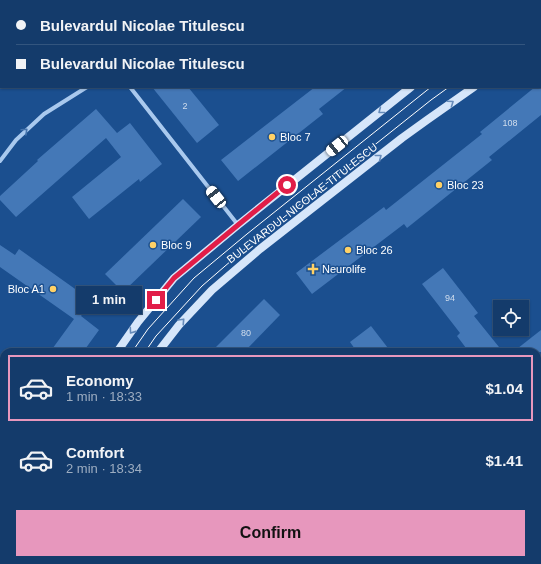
<!DOCTYPE html>
<html lang="en">
<head>
<meta charset="utf-8">
<style>
  :root { --surface:#143b6b; --page:#1d4271; --text:#f1f3f6; --muted:#9dadc1; --line:#33557e; --accent:#e797bd }
  body { margin:0; font-family:Helvetica,sans-serif; background:var(--page); color:var(--text); height:100vh; display:flex; flex-direction:column; font-size:15px; white-space:nowrap }
  * { box-sizing:border-box; margin:0 }
  p { font-size:13px; color:var(--muted) }
  .icon { flex:none; width:22px; height:22px; fill:none; stroke:currentColor; stroke-width:2; stroke-linecap:round; stroke-linejoin:round }
  .map { position:relative; flex:1; overflow:hidden }
  .drawer { position:absolute; left:0px; top:348px; width:541px; height:216px; display:flex; flex-direction:column; background:var(--surface); border-radius:12px 12px 0 0; box-shadow:0 1px 3px #0004,0 0 0 1px var(--line) }
  .drawer>* { flex:none }
  .top-card { position:absolute; left:0px; top:0px; width:541px; height:88px; box-shadow:0 1px 3px #0004,0 0 0 1px var(--line); display:grid; align-content:center; height:88px; padding:0 16px; background:var(--surface) }
  .buttons { position:absolute; left:493px; top:300px; display:grid; gap:8px }
  .buttons a { display:grid; place-items:center; width:36px; height:36px; border-radius:0px; background:var(--surface); box-shadow:0 1px 3px #0004,0 0 0 1px var(--line); font-size:20px }
  .end { position:absolute; width:18px; height:18px; margin:-9px; border:5px solid #e11d48; background:#fff; box-shadow:0 0 0 2px #fff }
  .from { border-radius:50% }
  .bubble { position:absolute; height:28px; border-radius:0px; background:var(--surface); box-shadow:0 1px 3px #0004,0 0 0 1px var(--line); font-size:13px; font-weight:800; line-height:28px; text-align:center }
  .car { position:absolute; width:12px; height:24px; margin:-12px -6px; border-radius:5px; box-shadow:0 0 3px 1px #0007; background:linear-gradient(#fff 24%,#345 0 40%,#fff 0 76%,#345 0 86%,#fff 0) }
  .top-card b { display:flex; align-items:center; gap:14px; height:38px; font-size:15px }
  .top-card b+b { border-top:1px solid var(--line) }
  .top-card i { width:10px; height:10px; background:var(--text) }
  ul { padding:7px 0 0; list-style:none }
  li { display:flex; align-items:center; gap:12px; height:66px; margin:0 8px 6px; padding:0 8px; border:2px solid transparent; border-radius:0px }
  li div { flex:1 }
  li b { display:block; font-size:15px }
  li em { font-style:normal; font-weight:800 }
  li.selected { border-color:var(--accent) }
  li>.icon { width:36px; height:36px; stroke-width:1.5 }
  .button { display:flex; gap:8px; margin-top:auto; padding:8px 16px }
  .button a { flex:1; height:46px; border-radius:0px; background:var(--accent); color:#111; font-size:16px; font-weight:800; line-height:46px; text-align:center }
  .map>svg:first-child { display:block }
</style>
</head>
<body>
<div class="map">
<svg width="541" height="564" viewBox="0 0 541 564">
  <rect width="100%" height="100%" fill="#1b4f8f"/>
  <g fill="#4478b7">
    <polygon points="541,82 541,115 489,157 492,160 407,228 404,224 312,294 296,273 384,207 386,210 482,134 480,132 535,87 540,87 540,83"/>
    <polygon points="152,87 188,87 219,125 197,143"/>
    <polygon points="315,87 347,87 319,109 323,114 238,181 221,160"/>
    <polygon points="96,109 117,133 130,123 162,164 140,182 139,179 89,219 72,197 121,157 106,138 16,217 0,200 0,196 38,161 37,160"/>
    <polygon points="183,199 201,217 123,292 105,274"/>
    <polygon points="0,245 15,255 19,249 92,301 81,316 99,330 83,352 50,352 74,319 0,267"/>
    <polygon points="443,268 478,313 474,316 503,352 469,352 457,336 460,333 422,284"/>
    <polygon points="264,299 280,315 244,352 211,352"/>
    <polygon points="371,326 391,352 357,352 350,342"/>
    <polygon points="541,330 541,352 513,352"/>
  </g>
  <g fill="none" stroke-linecap="round" stroke-linejoin="round">
    <g stroke="#a9c9ee" stroke-width="4">
      <polyline points="87,0 88,1"/>
      <polyline points="130,87 238,225"/>
      <polyline points="0,161 16,140 44,114 87,87"/>
    </g>
    <g stroke="#d6e6fa" stroke-width="8">
      <polyline points="521,1 522,0"/>
      <polyline points="540,41 541,40"/>
      <polyline points="117,352 138,322 174,278 238,225 411,87"/>
      <polyline points="158,352 179,325 212,290 260,249 402,138 427,120 474,87"/>
      <polyline points="0,513 4,508"/>
      <polyline points="9,564 11,560"/>
    </g>
    <g stroke="#fff" stroke-width="1">
      <polyline points="540,7 541,6"/>
      <polyline points="540,21 541,20"/>
      <polyline points="132,352 148,329 194,278 247,234 431,87"/>
      <polyline points="145,352 156,336 202,286 254,241 431,100 449,87"/>
      <polyline points="0,538 4,532"/>
      <polyline points="0,556 4,551"/>
    </g>
  </g>
  <defs><path id="oneway-chevron" d="M-2-3.5L2.5 0L-2 3.5" fill="none" stroke-width="1.6" stroke-linecap="round" stroke-linejoin="round"/></defs>
  <g stroke="#668bba">
    <use href="#oneway-chevron" transform="translate(451 103) rotate(-35)"/>
    <use href="#oneway-chevron" transform="translate(381 111) rotate(142)"/>
    <use href="#oneway-chevron" transform="translate(379 157) rotate(-38)"/>
    <use href="#oneway-chevron" transform="translate(182 321) rotate(-47)"/>
    <use href="#oneway-chevron" transform="translate(132 331) rotate(125)"/>
  </g>
  <use stroke="#4674ac" href="#oneway-chevron" transform="translate(25 131) rotate(-43)"/>
  <g fill="none" stroke-linecap="round" stroke-linejoin="round">
    <polyline stroke="#e11d48" stroke-width="5" points="156,300 174,278 238,225 287,185"/>
  </g>
  <g fill="#ffd166" stroke="#1b4f8f" stroke-width="1.5">
    <circle cx="272" cy="137" r="4"/>
    <circle cx="439" cy="185" r="4"/>
    <circle cx="153" cy="245" r="4"/>
    <circle cx="348" cy="250" r="4"/>
    <path d="M311 263h4v4h4v4h-4v4h-4v-4h-4v-4h4z"/>
    <circle cx="53" cy="289" r="4"/>
  </g>
  <g text-anchor="middle" dominant-baseline="central" stroke-width="3" stroke-linejoin="round" paint-order="stroke">
    <g font-size="9" fill="#d0dded">
      <text x="185" y="106">2</text>
      <text x="510" y="123">108</text>
      <text x="450" y="298">94</text>
      <text x="246" y="333">80</text>
    </g>
    <g font-size="11" fill="#fff" stroke="#1b4f8f" text-anchor="start">
      <text x="280" y="137">Bloc 7</text>
      <text x="447" y="185">Bloc 23</text>
      <text x="161" y="245">Bloc 9</text>
      <text x="356" y="250">Bloc 26</text>
      <text x="322" y="269">Neurolife</text>
      <text x="45" y="289" text-anchor="end">Bloc A1</text>
    </g>
    <g font-size="11" fill="#fff" stroke="#1b4f8f">
      <text transform="translate(302 203) rotate(-38)">BULEVARDUL NICOLAE TITULESCU</text>
    </g>
  </g>
</svg>
<div class="buttons">
<a><svg class="icon" aria-label="locate" viewBox="0 0 24 24"><circle cx="12" cy="12" r="6"/><path d="M12 2v4M12 18v4M2 12h4M18 12h4"/></svg></a>
</div>
<i class="end from" style="left:287px;top:185px"></i>
<i class="end" style="left:156px;top:300px"></i>
<div class="bubble" style="left:76px;top:286px;width:66px">1 min</div>
<i class="car" style="left:337px;top:146px;rotate:231deg"></i>
<i class="car" style="left:216px;top:197px;rotate:322deg"></i>
<div class="top-card">
<b><i class="from"></i>Bulevardul Nicolae Titulescu</b>
<b><i></i>Bulevardul Nicolae Titulescu</b>
</div>
<section class="drawer">
<ul>
<li class="selected"><svg class="icon" aria-label="car" viewBox="0 0 24 24"><path d="M5 17H2v-5l4-1 3-4h7l3 4 3 1v5h-3M9 17h6M6 11h13"/><circle cx="7" cy="17" r="2"/><circle cx="17" cy="17" r="2"/></svg><div><b>Economy</b><p>1 min · 18:33</p></div><em>$1.04</em></li>
<li><svg class="icon" aria-label="car" viewBox="0 0 24 24"><path d="M5 17H2v-5l4-1 3-4h7l3 4 3 1v5h-3M9 17h6M6 11h13"/><circle cx="7" cy="17" r="2"/><circle cx="17" cy="17" r="2"/></svg><div><b>Comfort</b><p>2 min · 18:34</p></div><em>$1.41</em></li>
</ul>
<div class="button"><a>Confirm</a></div>
</section>
</div>
</body>
</html>
